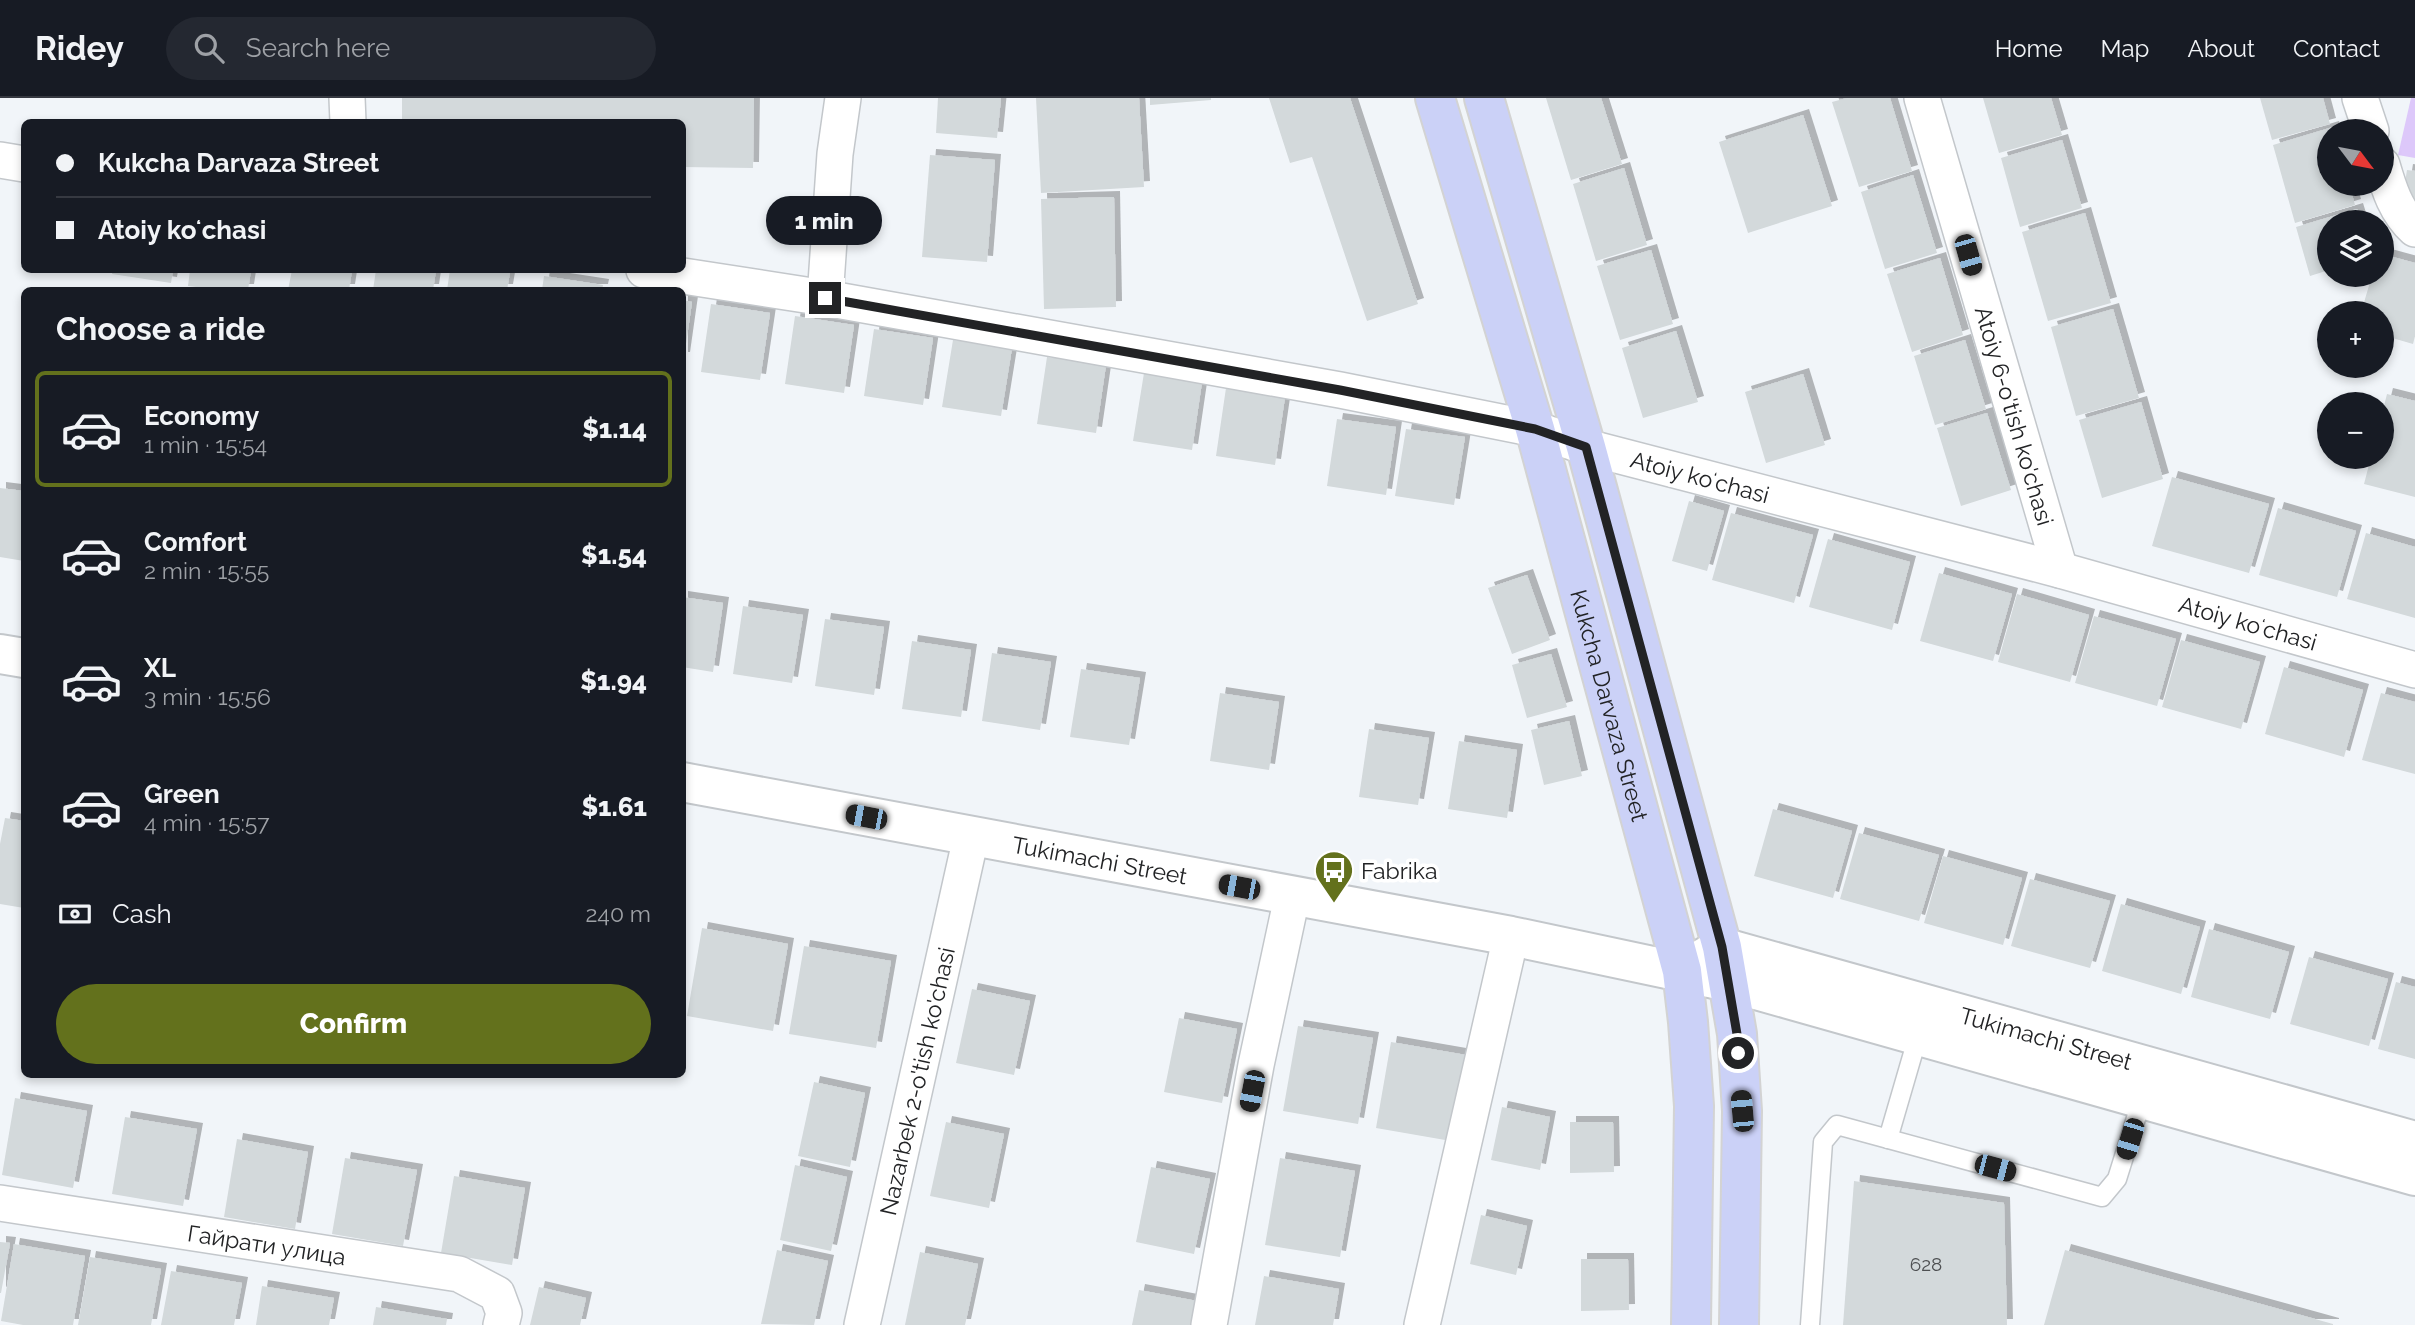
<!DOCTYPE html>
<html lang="en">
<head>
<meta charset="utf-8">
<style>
  :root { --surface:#171b24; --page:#242831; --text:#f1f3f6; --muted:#9ea1a6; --line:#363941; --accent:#63711c }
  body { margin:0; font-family:Raleway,sans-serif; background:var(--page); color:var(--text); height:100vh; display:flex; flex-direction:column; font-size:26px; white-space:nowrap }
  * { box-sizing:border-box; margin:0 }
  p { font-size:23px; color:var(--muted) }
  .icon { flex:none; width:38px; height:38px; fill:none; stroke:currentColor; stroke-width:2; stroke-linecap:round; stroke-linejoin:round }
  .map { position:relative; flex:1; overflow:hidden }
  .drawer { position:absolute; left:21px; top:189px; width:665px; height:791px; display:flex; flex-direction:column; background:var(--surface); border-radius:10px; box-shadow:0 4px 10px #0003 }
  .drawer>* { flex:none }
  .top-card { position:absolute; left:21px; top:21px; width:665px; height:154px; border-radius:10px; box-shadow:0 4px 10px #0003; display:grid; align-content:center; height:154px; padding:0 35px; background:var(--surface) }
  .needle { width:46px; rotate:122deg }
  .buttons { position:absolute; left:2317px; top:21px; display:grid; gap:14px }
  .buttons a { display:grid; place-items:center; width:77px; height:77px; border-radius:50%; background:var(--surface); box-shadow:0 4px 10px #0003; font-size:35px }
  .end { position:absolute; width:32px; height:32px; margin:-16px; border:9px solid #222325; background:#fff; box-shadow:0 0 0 4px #fff }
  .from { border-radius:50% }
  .bubble { position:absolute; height:49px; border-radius:24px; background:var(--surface); box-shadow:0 4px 10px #0003; font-size:23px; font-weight:800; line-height:49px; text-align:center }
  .car { position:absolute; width:21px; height:42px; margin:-21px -10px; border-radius:9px; box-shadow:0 0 5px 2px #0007; background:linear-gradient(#222 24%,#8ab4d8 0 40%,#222 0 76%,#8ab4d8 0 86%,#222 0) }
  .top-card b { display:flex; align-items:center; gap:24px; height:66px; font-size:26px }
  .top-card b+b { border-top:2px solid var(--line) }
  .top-card i { width:18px; height:18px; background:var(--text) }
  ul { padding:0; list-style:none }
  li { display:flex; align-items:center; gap:21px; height:116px; margin:0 14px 10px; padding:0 21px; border:4px solid transparent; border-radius:10px }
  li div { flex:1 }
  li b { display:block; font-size:26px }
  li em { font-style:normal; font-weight:800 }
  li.selected { border-color:var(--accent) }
  li>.icon { width:63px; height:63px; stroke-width:1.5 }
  h2 { padding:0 35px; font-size:32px; line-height:84px }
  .pay { display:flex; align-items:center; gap:18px; height:77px; padding:0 35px; font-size:26px }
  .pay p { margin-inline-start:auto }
  .button { display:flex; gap:14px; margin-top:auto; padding:14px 35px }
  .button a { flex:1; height:80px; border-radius:42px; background:var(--accent); color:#fff; font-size:28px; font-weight:800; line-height:80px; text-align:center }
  header { display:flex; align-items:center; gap:42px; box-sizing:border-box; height:98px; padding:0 35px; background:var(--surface); border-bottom:2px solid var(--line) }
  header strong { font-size:33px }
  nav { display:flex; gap:38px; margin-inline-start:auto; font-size:24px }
  .search { width:490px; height:63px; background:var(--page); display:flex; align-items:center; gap:18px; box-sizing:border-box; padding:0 24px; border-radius:38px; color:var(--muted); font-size:26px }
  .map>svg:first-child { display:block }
</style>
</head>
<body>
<header>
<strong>Ridey</strong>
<div class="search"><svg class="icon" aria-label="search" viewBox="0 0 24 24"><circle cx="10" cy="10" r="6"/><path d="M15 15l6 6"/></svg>Search here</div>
<nav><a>Home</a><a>Map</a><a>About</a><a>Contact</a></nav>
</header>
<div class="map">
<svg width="2415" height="1227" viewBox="0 0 2415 1227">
  <defs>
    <filter id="shadow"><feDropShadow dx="6" dy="-6" stdDeviation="0" flood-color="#0004"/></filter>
  </defs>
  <rect width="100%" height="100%" fill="#f1f5f9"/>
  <polygon fill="#ddc8fa" points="2411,0 2415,0 2415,60 2398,57"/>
  <g fill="#d3d9db" filter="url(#shadow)">
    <polygon points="402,0 754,0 753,70 682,69 682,24 402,24"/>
    <polygon points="938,0 1001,0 997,40 936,35"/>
    <polygon points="1036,0 1139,0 1144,89 1041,95"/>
    <polygon points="1150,0 1211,0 1211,2 1150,7"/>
    <polygon points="1269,0 1350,0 1418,206 1367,223 1312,59 1290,65"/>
    <polygon points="1546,0 1601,0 1622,66 1571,82"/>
    <polygon points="1847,0 1890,0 1912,73 1859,89 1832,4"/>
    <polygon points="1983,0 2051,0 2062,37 1999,55"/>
    <polygon points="2260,0 2323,0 2330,26 2272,42"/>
    <polygon points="1803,17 1832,108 1748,135 1719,44"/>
    <polygon points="2333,29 2334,33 2329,33 2329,86 2349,86 2355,107 2295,125 2273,47"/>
    <polygon points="2062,42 2082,110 2020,129 2001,60"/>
    <polygon points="930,57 995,62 987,164 922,159"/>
    <polygon points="1624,70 1647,147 1596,163 1573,86"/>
    <polygon points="2407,72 2415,73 2415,104 2402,103"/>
    <polygon points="1913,77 1937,155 1885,171 1861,94"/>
    <polygon points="1114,99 1116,209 1044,211 1041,101"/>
    <polygon points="2357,111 2361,124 2329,124 2329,172 2310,178 2296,129"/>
    <polygon points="2085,115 2111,205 2048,223 2022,134"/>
    <polygon points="1651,152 1673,226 1620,242 1597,168"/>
    <polygon points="2382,156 2415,165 2415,238 2413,246 2382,237 2382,215 2361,215 2372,177 2382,177"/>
    <polygon points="1940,160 1963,237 1912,254 1887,176"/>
    <polygon points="113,172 173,172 171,185 112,176"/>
    <polygon points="190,172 251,172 248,192 220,192 188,188"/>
    <polygon points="292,172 352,172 349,192 288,192"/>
    <polygon points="376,172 436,172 433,192 373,192"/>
    <polygon points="450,172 494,172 510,174 507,192 447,192"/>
    <polygon points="544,178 603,187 602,192 542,192"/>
    <polygon points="682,202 692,204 684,260 682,260"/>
    <polygon points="711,206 770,215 760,282 701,274"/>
    <polygon points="2113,211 2139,300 2076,318 2051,229"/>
    <polygon points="795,218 854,227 844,295 785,286"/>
    <polygon points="874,231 933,240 923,307 864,298"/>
    <polygon points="1676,233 1698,304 1643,320 1622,250"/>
    <polygon points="953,242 1012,250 1001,318 942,309"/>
    <polygon points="1965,242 1986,311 1935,327 1914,258"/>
    <polygon points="1047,259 1106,267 1096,335 1037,326"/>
    <polygon points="1144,275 1202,284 1192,352 1133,343"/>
    <polygon points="1803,276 1825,347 1766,365 1745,294"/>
    <polygon points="1226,290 1285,299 1275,367 1216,358"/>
    <polygon points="2387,296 2415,303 2415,399 2364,386 2371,359 2382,359 2382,316"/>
    <polygon points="2141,304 2163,381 2102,400 2079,322"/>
    <polygon points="1987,315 2011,392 1961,408 1937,330"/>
    <polygon points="1337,321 1396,329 1386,397 1327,388"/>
    <polygon points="1406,331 1465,339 1454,407 1395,398"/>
    <polygon points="2172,379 2269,406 2249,475 2152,448"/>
    <polygon points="0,390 24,393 24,463 0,459"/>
    <polygon points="1689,403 1724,413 1707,473 1672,463"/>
    <polygon points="2278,410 2356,433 2337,499 2259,477"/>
    <polygon points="1731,415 1813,437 1794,505 1712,482"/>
    <polygon points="2366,435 2415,449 2415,520 2347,501"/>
    <polygon points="1828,441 1910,464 1892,532 1809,509"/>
    <polygon points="1939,475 2012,496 1993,563 1920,543"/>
    <polygon points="1527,477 1550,542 1512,556 1488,490"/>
    <polygon points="2017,496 2089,517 2070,584 1998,564"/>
    <polygon points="682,499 723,505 713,574 682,569"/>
    <polygon points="743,508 803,517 792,585 733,576"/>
    <polygon points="2094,518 2176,541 2157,608 2075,585"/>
    <polygon points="825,521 884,529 874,597 815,588"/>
    <polygon points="2181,542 2260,564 2241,631 2162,609"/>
    <polygon points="912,543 971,552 961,619 902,611"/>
    <polygon points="992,555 1051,564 1040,632 982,623"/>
    <polygon points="1551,556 1567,609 1527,620 1512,567"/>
    <polygon points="2284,569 2363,592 2344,659 2265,636"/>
    <polygon points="1081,571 1140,580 1129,647 1070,639"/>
    <polygon points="1220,595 1279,604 1269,672 1210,663"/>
    <polygon points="2381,595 2415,604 2415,676 2362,662"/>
    <polygon points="1569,623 1582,678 1544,687 1531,632"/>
    <polygon points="1369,631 1429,640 1418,707 1359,699"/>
    <polygon points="1459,643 1517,652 1507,720 1448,711"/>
    <polygon points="1773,711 1852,733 1833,800 1754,778"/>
    <polygon points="5,720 24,723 24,810 0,806 0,746"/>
    <polygon points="1859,735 1939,757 1919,823 1840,801"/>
    <polygon points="1943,758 2022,780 2003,847 1924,825"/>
    <polygon points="2030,781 2110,803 2090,870 2011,848"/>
    <polygon points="2121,806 2200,829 2181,896 2102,873"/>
    <polygon points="702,830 788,846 773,933 687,918"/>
    <polygon points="2209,831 2289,854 2270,921 2191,899"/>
    <polygon points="804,848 891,863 876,950 789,936"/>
    <polygon points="2309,859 2388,881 2369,948 2290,926"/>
    <polygon points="2396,884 2415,889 2415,961 2378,951"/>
    <polygon points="972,891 1030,903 1014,977 956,965"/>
    <polygon points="1179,920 1237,931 1222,1005 1164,994"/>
    <polygon points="1298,928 1373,940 1358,1026 1283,1013"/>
    <polygon points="1391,944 1466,957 1451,1043 1376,1030"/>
    <polygon points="814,984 865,995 850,1069 798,1058"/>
    <polygon points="15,1000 87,1013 73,1090 2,1077"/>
    <polygon points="1502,1009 1550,1019 1540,1072 1491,1062"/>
    <polygon points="125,1019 197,1031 183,1108 112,1096"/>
    <polygon points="946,1024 1004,1036 989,1110 930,1098"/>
    <polygon points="1570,1024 1613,1024 1614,1074 1570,1075"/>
    <polygon points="237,1041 308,1054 295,1131 224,1119"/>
    <polygon points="345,1060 417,1072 403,1148 332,1136"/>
    <polygon points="1280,1060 1355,1073 1340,1159 1265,1147"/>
    <polygon points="795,1067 847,1079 831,1153 780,1142"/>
    <polygon points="1151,1069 1210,1081 1194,1156 1136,1144"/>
    <polygon points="454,1078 525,1090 512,1167 441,1155"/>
    <polygon points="1854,1083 2004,1105 2007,1227 1843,1227"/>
    <polygon points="1481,1117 1527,1128 1516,1177 1470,1166"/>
    <polygon points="0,1144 10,1145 1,1195 0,1195"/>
    <polygon points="14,1146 85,1158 73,1227 23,1227 1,1223"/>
    <polygon points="777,1152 828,1163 814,1227 761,1226"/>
    <polygon points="2065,1152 2333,1226 2333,1227 2044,1227"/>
    <polygon points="920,1154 978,1166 965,1227 905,1227"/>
    <polygon points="90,1159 161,1171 151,1227 78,1227"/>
    <polygon points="1581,1161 1628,1161 1629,1212 1581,1213"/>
    <polygon points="171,1173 242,1185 234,1227 161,1227"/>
    <polygon points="1264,1178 1339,1191 1333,1227 1255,1227"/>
    <polygon points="262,1188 334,1200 329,1227 256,1227"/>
    <polygon points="539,1189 586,1200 580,1227 530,1227"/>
    <polygon points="1139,1192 1197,1203 1192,1227 1132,1227"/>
    <polygon points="376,1209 447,1221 446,1227 373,1227"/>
  </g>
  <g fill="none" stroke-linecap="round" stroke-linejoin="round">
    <g stroke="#c3c7cb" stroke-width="21">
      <g id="lane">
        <polyline points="1888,1041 1918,938"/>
        <polyline points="1810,1227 1823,1044 1837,1027 2102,1099 2117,1081 2142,1001"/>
      </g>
    </g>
    <g stroke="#c3c7cb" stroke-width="38">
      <g id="street">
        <polyline points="347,0 348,24"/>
        <path id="s1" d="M1922,0L2060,472"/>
        <polyline points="2360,0 2371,33"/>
        <polyline points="0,62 24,66"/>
        <path d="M2382,67C2389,91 2396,114 2415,131"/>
        <polyline points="644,172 825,200 1340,292 1535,331 1586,349 2060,472 2415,572"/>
        <polyline points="825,200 835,56 843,0"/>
        <path id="s2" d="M0,1105L459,1176L497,1196L504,1215L501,1227"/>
        <path id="s3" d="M862,1227L971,739"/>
        <polyline points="1209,1227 1256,967 1292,799"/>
        <polyline points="1422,1227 1511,838"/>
      </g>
    </g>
    <g stroke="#c3c7cb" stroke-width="42">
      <g id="secondary">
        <polyline points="0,556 24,560"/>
        <path id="s4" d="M682,684L1511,838L1728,884L2415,1078"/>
        <path id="s5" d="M1695,865L1722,849L2415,1043"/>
      </g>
    </g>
    <g stroke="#d3d3d3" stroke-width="42">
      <g id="primary">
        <path id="s6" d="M1435,0L1535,331L1682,873L1688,924L1694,1008L1691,1227"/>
        <polyline points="1484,0 1586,349 1722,849 1737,936 1742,1013 1739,1227"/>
      </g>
    </g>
    <use href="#lane" stroke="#fff" stroke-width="18"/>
    <use href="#street" stroke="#fff" stroke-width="35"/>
    <use href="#secondary" stroke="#fff" stroke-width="38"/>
    <use href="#primary" stroke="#cbd1f7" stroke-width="38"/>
  </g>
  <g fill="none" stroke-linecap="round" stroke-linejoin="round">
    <polyline stroke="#222325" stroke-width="9" points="825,200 1340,292 1535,331 1586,349 1722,849 1737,936 1738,955"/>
  </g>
  <defs>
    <g id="bus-pin" transform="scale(2.0125)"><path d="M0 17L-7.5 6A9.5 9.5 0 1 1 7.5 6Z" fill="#63711c" stroke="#fff"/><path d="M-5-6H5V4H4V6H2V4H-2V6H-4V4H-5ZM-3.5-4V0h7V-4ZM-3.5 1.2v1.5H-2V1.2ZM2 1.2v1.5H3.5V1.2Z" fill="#fff"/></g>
  </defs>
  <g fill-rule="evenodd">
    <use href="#bus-pin" x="1334" y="772"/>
  </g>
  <g text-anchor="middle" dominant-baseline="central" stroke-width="7" stroke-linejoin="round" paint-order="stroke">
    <g font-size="19" fill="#4e5052">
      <text x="1926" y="1166">628</text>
    </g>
    <g font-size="23" fill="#222325" stroke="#fff">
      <text stroke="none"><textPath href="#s1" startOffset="331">Atoiy 6-o'tish ko'chasi</textPath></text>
      <text transform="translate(1700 379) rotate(15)">Atoiy koʻchasi</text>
      <text transform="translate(2248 525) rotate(16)">Atoiy koʻchasi</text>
      <text stroke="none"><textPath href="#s6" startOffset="632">Kukcha Darvaza Street</textPath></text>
      <text stroke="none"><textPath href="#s4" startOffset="425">Tukimachi Street</textPath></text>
      <text stroke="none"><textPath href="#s5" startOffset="368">Tukimachi Street</textPath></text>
      <text stroke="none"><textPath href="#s3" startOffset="250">Nazarbek 2-o'tish ko'chasi</textPath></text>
      <text stroke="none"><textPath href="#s2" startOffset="270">Гайрати улица</textPath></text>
    </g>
    <g font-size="23" fill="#222325" stroke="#fff" text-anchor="start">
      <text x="1361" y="772">Fabrika</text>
    </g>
  </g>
</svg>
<div class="buttons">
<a><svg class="needle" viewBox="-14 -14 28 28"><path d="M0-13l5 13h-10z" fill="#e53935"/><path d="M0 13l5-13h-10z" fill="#9ea1a6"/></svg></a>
<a><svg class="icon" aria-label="layers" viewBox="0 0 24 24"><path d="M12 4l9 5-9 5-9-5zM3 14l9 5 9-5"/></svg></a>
<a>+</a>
<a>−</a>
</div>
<i class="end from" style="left:1738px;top:955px"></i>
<i class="end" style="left:825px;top:200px"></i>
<div class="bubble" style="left:766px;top:98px;width:116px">1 min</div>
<i class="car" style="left:1968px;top:157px;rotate:164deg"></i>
<i class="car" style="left:866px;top:719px;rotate:281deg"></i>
<i class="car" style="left:1239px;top:789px;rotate:281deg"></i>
<i class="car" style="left:1252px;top:993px;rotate:191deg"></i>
<i class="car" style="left:1742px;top:1013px;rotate:355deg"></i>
<i class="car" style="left:2130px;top:1041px;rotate:197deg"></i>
<i class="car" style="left:1995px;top:1070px;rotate:105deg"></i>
<div class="top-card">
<b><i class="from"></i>Kukcha Darvaza Street</b>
<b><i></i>Atoiy koʻchasi</b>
</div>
<section class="drawer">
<h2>Choose a ride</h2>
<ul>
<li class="selected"><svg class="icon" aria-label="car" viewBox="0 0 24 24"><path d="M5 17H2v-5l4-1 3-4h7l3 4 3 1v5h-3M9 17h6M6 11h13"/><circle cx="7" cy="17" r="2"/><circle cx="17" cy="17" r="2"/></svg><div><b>Economy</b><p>1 min · 15:54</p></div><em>$1.14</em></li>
<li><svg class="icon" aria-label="car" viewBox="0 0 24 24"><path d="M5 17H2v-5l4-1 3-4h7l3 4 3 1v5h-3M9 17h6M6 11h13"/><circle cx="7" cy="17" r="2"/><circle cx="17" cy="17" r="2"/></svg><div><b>Comfort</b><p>2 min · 15:55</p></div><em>$1.54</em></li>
<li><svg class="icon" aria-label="car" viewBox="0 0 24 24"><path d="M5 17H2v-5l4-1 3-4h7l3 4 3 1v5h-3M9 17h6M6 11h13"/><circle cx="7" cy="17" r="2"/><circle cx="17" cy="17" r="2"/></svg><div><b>XL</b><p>3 min · 15:56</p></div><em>$1.94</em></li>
<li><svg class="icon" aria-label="car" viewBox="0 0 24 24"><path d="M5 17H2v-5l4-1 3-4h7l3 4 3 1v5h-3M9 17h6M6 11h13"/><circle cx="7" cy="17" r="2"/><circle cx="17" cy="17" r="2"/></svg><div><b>Green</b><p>4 min · 15:57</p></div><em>$1.61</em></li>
</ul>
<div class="pay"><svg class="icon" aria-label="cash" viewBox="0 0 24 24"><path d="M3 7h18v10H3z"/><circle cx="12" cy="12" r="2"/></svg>Cash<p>240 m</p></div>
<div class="button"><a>Confirm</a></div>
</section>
</div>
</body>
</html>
